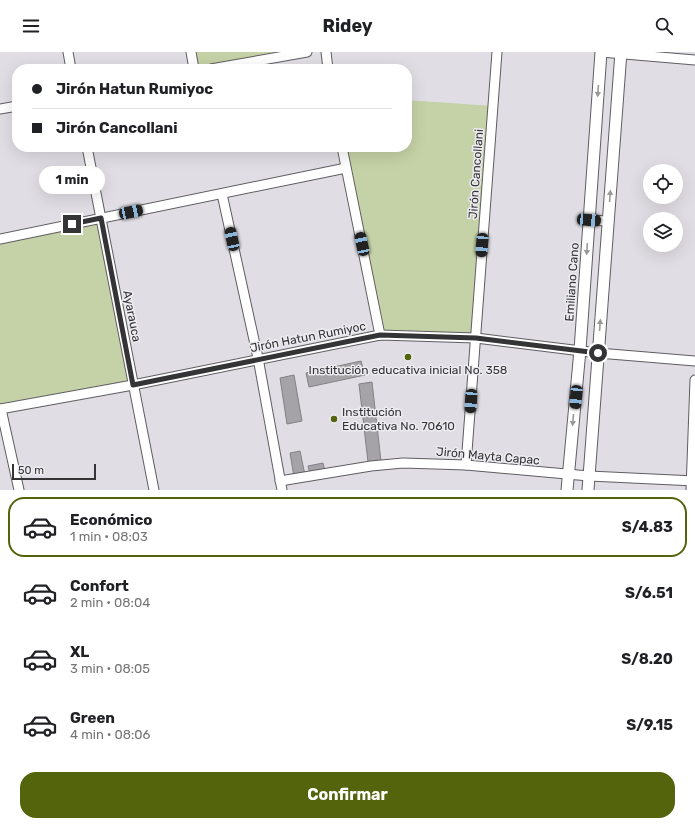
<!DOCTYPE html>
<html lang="es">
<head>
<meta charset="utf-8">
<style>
  :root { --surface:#fff; --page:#f2f2f2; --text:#202124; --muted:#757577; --line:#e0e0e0; --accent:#53640c }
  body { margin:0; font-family:Rubik,sans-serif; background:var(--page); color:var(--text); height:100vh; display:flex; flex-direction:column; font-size:15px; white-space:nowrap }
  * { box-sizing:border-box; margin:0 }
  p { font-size:13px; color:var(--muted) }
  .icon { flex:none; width:22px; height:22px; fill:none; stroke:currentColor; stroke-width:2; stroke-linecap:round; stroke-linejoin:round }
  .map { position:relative; height:438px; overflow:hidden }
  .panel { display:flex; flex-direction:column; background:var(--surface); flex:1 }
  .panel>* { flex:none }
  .top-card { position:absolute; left:12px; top:12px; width:400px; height:88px; border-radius:16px; box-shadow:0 4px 16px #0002; display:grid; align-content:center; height:88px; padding:0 20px; background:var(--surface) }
  .tools { position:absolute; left:643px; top:112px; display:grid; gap:8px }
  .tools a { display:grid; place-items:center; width:40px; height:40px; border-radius:50%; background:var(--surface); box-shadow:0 4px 16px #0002; font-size:20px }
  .scale { position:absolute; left:12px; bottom:10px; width:84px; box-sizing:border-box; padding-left:4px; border:2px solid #343336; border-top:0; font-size:11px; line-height:14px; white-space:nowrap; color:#343336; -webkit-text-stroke:3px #edecf1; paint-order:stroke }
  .end { position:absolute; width:18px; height:18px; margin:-9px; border:5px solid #343336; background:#fff; box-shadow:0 0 0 2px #fff }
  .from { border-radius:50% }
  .bubble { position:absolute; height:28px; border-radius:14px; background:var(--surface); box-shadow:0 4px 16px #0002; font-size:13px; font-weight:700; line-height:28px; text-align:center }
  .car { position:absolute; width:12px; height:24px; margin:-12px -6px; border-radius:5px; box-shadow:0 0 3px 1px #0007; background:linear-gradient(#222 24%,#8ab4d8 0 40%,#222 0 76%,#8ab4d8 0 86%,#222 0) }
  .top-card b { display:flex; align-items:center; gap:14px; height:38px; font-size:15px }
  .top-card b+b { border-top:1px solid var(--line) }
  .top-card i { width:10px; height:10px; background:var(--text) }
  ul { padding:7px 0 0; list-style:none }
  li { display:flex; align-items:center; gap:12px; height:60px; margin:0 8px 6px; padding:0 12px; border:2px solid transparent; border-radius:16px }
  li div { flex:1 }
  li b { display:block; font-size:15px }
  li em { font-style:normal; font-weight:700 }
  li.current { border-color:var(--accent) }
  li>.icon { width:36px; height:36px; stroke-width:1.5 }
  .action { display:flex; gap:8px; margin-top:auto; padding:8px 20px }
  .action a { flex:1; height:46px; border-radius:16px; background:var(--accent); color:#fff; font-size:16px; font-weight:700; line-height:46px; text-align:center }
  header { display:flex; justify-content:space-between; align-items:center; height:52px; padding:0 20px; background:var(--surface); font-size:18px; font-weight:700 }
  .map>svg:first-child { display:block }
</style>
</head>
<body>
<header><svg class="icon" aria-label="menu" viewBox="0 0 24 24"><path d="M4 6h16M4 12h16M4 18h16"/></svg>Ridey<svg class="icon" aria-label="search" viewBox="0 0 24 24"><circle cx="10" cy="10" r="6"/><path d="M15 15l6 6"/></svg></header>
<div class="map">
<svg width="695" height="438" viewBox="0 0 695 438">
  <rect width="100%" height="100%" fill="#e0dee4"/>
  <g fill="#c5d1a6">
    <polygon points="192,0 301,0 203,17 195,17"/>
    <polygon points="407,48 493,54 476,286 380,283 343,95 407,95"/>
    <polygon points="101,166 133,333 0,360 0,187"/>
  </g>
  <g fill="#a5a3a8" stroke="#838186">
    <polygon points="361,309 365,323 309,335 306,321"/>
    <polygon points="294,323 302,369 287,372 280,326"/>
    <polygon points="372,330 381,409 368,410 359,332"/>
    <polygon points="300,399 305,423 294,425 290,401"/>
    <polygon points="323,411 325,419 310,422 308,414"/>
  </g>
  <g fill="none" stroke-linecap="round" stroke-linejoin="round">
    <g stroke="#5f5d62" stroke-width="11">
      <g id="minor">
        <polyline points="68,0 71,17"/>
        <polyline points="191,0 194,17"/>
        <polyline points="326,0 328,17"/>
        <polyline points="601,0 695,8"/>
        <polyline points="211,17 307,0"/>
        <polyline points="0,57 17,54"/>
        <polyline points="87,95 154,438"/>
        <polyline points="342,95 380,283"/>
        <polyline points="222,142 258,306 282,438"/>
        <polyline points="589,168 608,169"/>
        <polyline points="0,187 346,116"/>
        <polyline points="0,357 133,333 380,283 476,286 598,301 695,309"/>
        <polyline points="1,357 19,438"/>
        <polyline points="466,413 497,0"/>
        <polyline points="280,429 371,414 403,411 466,413 589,424 695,429"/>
        <polyline points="691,438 695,328"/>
      </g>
    </g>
    <g stroke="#5f5d62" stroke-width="13">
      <g id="tertiary">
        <polyline points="567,438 580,298 601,0"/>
        <polyline points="588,438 621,0"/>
      </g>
    </g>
    <use href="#minor" stroke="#fff" stroke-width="9"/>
    <use href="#tertiary" stroke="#fff" stroke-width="11"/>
  </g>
  <defs><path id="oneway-solid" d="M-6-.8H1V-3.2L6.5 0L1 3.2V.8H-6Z"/></defs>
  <g fill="#9a999a">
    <use href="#oneway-solid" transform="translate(598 39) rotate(94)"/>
    <use href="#oneway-solid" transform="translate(610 144) rotate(-86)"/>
    <use href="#oneway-solid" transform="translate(587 197) rotate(94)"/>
    <use href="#oneway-solid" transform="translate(600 273) rotate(-86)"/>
    <use href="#oneway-solid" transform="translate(573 368) rotate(95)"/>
  </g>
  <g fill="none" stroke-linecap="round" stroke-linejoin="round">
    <polyline stroke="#343336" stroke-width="5" points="72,172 101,166 133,333 380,283 476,286 598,301"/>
  </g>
  <g fill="#53640c" stroke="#edecf1" stroke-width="1.5">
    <circle cx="408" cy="305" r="4"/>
    <circle cx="334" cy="367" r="4"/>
  </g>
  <g text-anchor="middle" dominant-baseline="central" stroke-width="3" stroke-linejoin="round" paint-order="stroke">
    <g font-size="12" fill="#343336" stroke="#edecf1">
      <text transform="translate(476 122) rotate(-86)">Jirón Cancollani</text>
      <text transform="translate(572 230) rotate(-86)">Emiliano Cano</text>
      <text transform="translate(132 264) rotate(79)">Ayarauca</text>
      <text transform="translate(308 285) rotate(-11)">Jirón Hatun Rumiyoc</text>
      <text transform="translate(488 404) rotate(5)">Jirón Mayta Capac</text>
    </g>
    <g font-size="12" fill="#343336" stroke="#edecf1">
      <text x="408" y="318">Institución educativa inicial No. 358</text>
      <text x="342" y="360" text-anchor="start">Institución<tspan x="342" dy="14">Educativa No. 70610</tspan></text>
    </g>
  </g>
</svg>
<div class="tools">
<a><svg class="icon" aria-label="locate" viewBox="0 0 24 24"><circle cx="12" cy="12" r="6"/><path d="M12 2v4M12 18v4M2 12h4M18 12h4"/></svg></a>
<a><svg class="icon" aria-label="layers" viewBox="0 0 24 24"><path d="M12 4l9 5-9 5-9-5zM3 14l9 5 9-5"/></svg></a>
</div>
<div class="scale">50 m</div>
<i class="end from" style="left:598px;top:301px"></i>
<i class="end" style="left:72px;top:172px"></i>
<div class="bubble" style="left:39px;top:114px;width:66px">1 min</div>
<i class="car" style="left:131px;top:160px;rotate:78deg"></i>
<i class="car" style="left:589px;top:168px;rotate:94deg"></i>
<i class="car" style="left:232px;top:187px;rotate:348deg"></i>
<i class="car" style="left:362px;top:192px;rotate:348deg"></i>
<i class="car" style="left:482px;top:193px;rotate:184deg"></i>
<i class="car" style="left:576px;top:345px;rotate:185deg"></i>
<i class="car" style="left:471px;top:349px;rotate:184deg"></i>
<div class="top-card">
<b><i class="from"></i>Jirón Hatun Rumiyoc</b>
<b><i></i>Jirón Cancollani</b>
</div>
</div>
<section class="panel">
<ul>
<li class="current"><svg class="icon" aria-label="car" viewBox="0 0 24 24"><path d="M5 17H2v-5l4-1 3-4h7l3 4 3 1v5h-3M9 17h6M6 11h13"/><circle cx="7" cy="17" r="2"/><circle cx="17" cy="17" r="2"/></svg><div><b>Económico</b><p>1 min · 08:03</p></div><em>S/4.83</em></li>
<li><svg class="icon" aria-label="car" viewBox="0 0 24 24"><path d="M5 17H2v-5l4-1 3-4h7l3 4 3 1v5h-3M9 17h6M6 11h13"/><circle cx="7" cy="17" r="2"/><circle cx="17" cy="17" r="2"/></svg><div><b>Confort</b><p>2 min · 08:04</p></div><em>S/6.51</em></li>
<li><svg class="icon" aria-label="car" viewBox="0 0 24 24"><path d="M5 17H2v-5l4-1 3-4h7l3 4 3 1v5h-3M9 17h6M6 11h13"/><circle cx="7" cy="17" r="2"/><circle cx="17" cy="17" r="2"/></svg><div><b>XL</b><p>3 min · 08:05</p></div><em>S/8.20</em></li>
<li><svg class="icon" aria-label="car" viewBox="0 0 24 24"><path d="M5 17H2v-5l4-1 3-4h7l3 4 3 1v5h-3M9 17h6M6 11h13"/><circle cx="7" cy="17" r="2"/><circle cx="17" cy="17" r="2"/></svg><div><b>Green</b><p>4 min · 08:06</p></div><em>S/9.15</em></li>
</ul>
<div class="action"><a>Confirmar</a></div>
</section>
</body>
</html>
